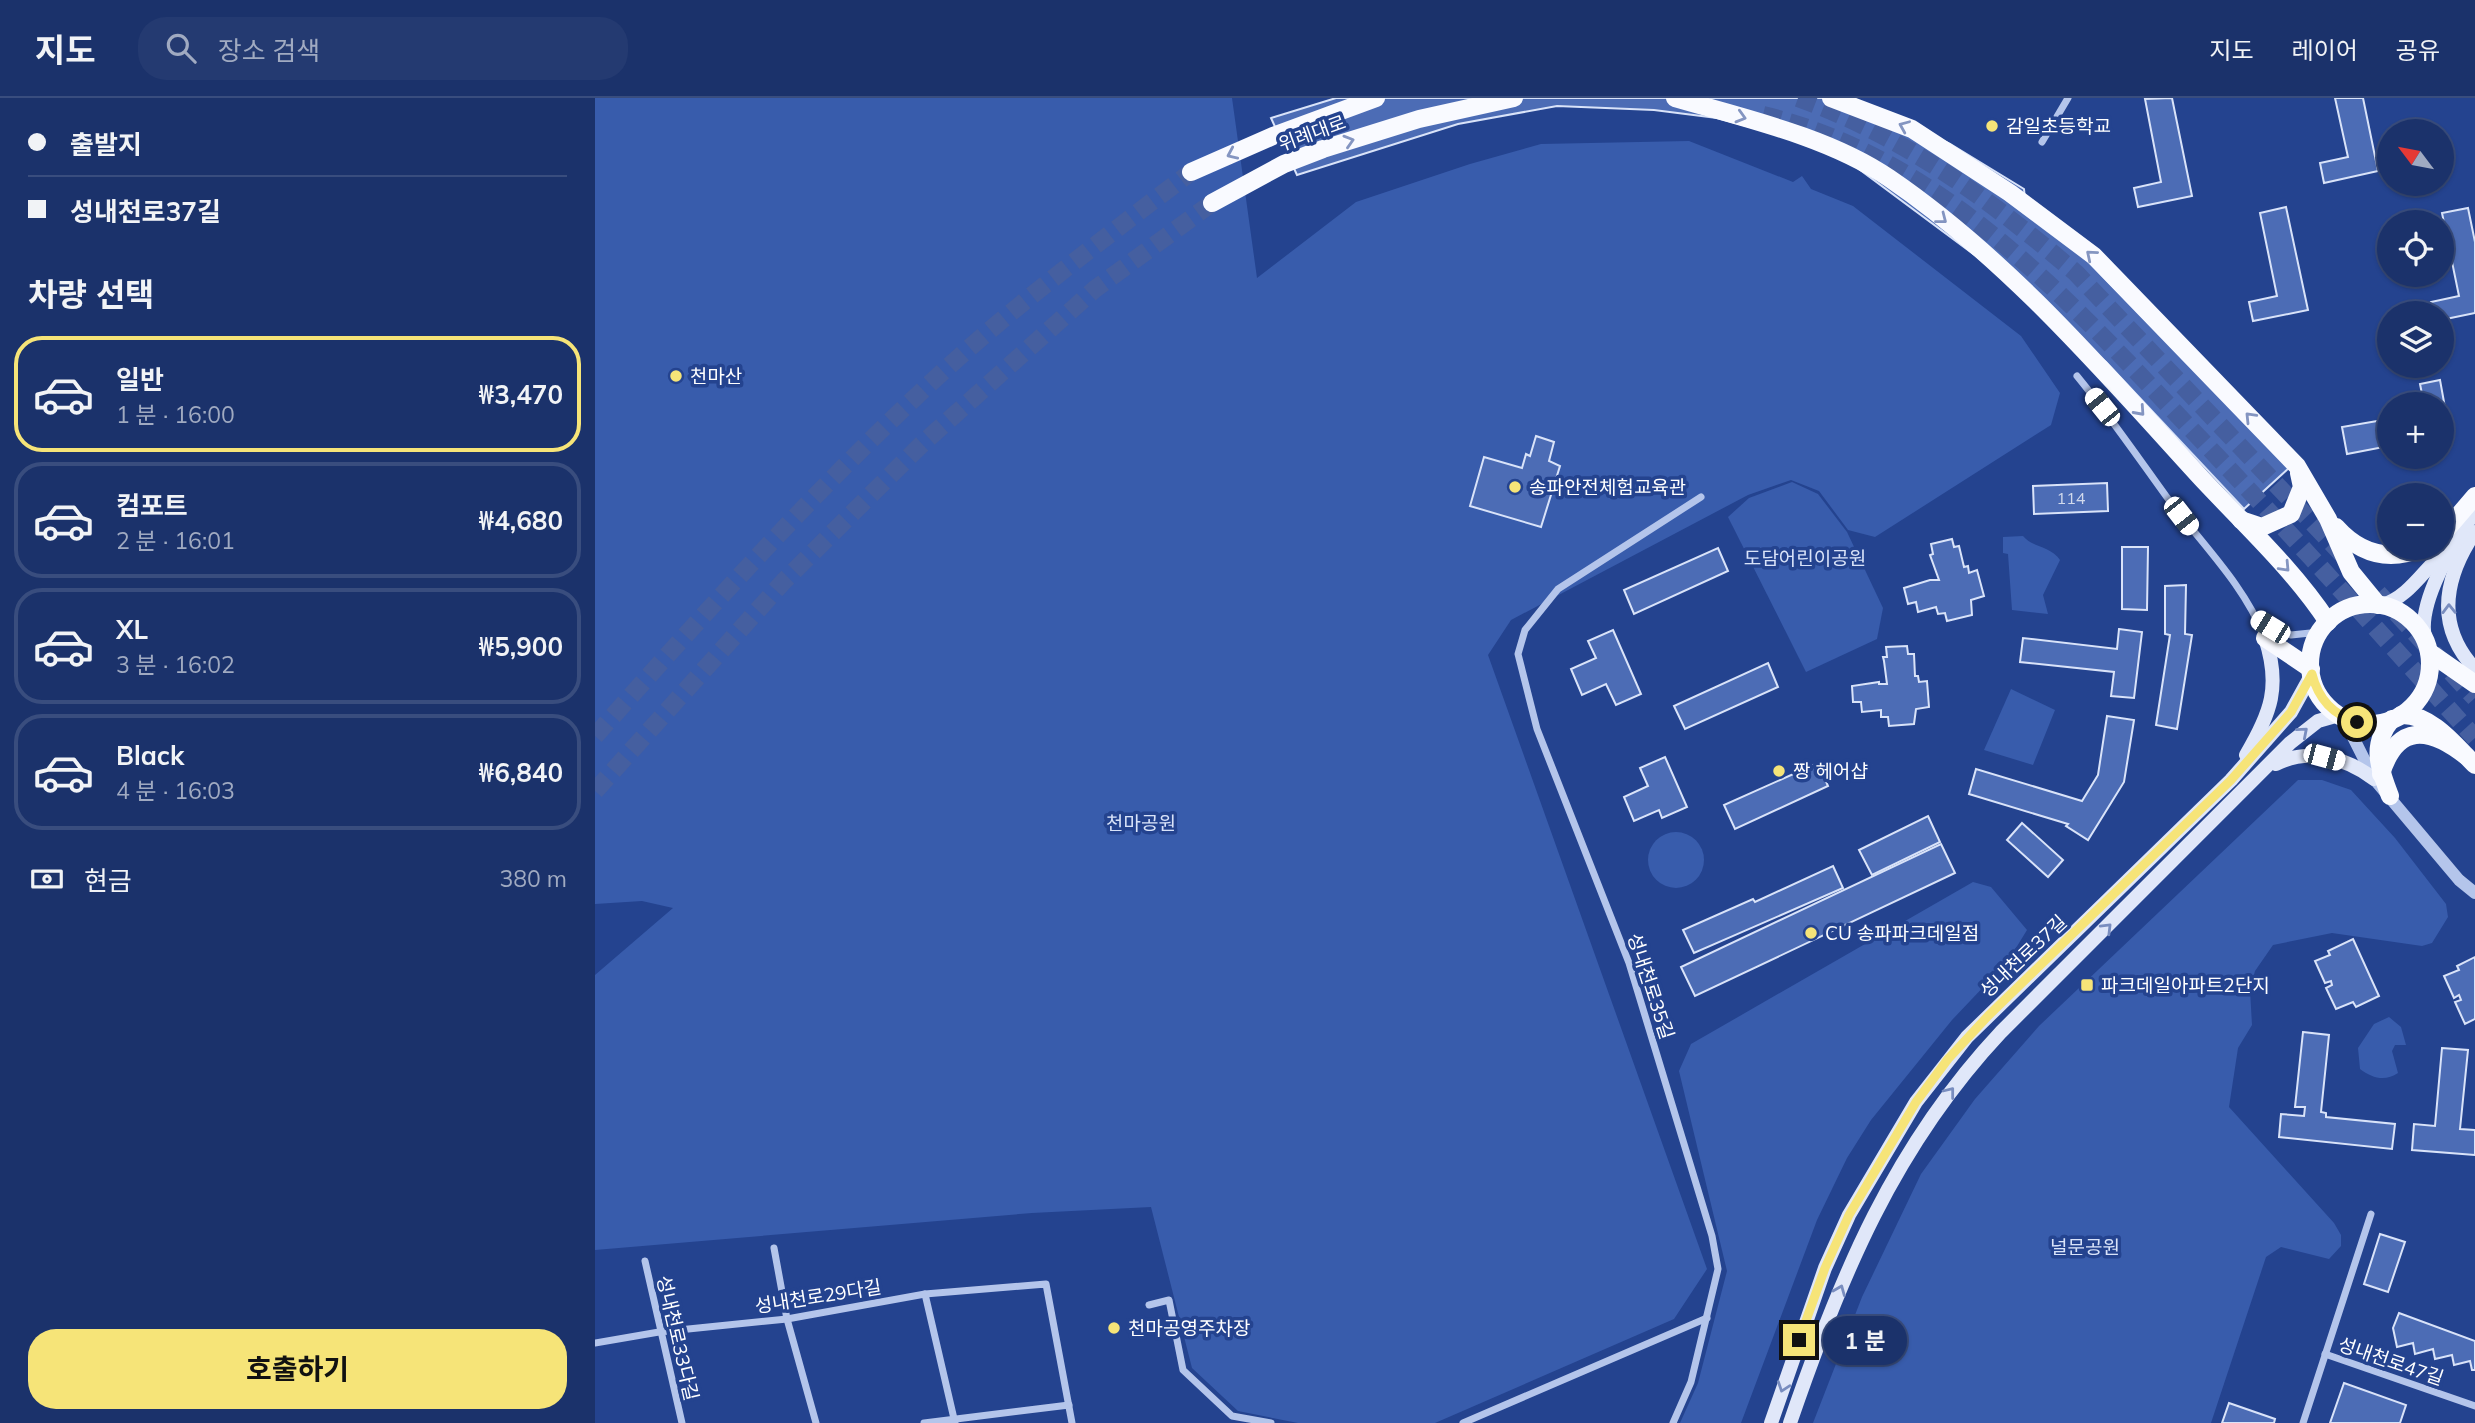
<!DOCTYPE html>
<html lang="ko">
<head>
<meta charset="utf-8">
<style>
  :root { --surface:#1b326b; --page:#243a71; --text:#f1f3f6; --muted:#a0aac1; --line:#394d7e; --accent:#f6e478 }
  body { margin:0; font-family:Mulish,"Noto Sans KR",sans-serif; background:var(--page); color:var(--text); height:100vh; display:flex; flex-direction:column; font-size:26px; white-space:nowrap }
  * { box-sizing:border-box; margin:0 }
  p { font-size:23px; color:var(--muted) }
  .icon { flex:none; width:38px; height:38px; fill:none; stroke:currentColor; stroke-width:2; stroke-linecap:round; stroke-linejoin:round }
  .map { position:relative; flex:1; overflow:hidden }
  .panel { display:flex; flex-direction:column; background:var(--surface); width:595px }
  .panel>* { flex:none }
  .guide { display:grid; align-content:center; height:154px; padding:0 28px; background:var(--surface) }
  .needle { width:46px; rotate:302deg }
  .buttons { position:absolute; left:1782px; top:21px; display:grid; gap:14px }
  .buttons a { display:grid; place-items:center; width:77px; height:77px; border-radius:50%; background:var(--surface); box-shadow:0 2px 5px #0004,0 0 0 2px var(--line); font-size:35px }
  .end { position:absolute; width:32px; height:32px; margin:-16px; border:9px solid #f6e478; background:#111; box-shadow:0 0 0 4px #111 }
  .from { border-radius:50% }
  .bubble { position:absolute; height:49px; border-radius:24px; background:var(--surface); box-shadow:0 2px 5px #0004,0 0 0 2px var(--line); font-size:23px; font-weight:700; line-height:49px; text-align:center }
  .car { position:absolute; width:21px; height:42px; margin:-21px -10px; border-radius:9px; box-shadow:0 0 5px 2px #0007; background:linear-gradient(#fff 24%,#345 0 40%,#fff 0 76%,#345 0 86%,#fff 0) }
  .guide b { display:flex; align-items:center; gap:24px; height:66px; font-size:26px }
  .guide b+b { border-top:2px solid var(--line) }
  .guide i { width:18px; height:18px; background:var(--text) }
  ul { padding:0; list-style:none }
  li { display:flex; align-items:center; gap:21px; height:116px; margin:0 14px 10px; padding:0 14px; border:4px solid var(--line); border-radius:28px }
  li div { flex:1 }
  li b { display:block; font-size:26px }
  li em { font-style:normal; font-weight:700 }
  li.selected { border-color:var(--accent) }
  li>.icon { width:63px; height:63px; stroke-width:1.5 }
  h2 { padding:0 28px; font-size:32px; line-height:84px }
  .pay { display:flex; align-items:center; gap:18px; height:77px; padding:0 28px; font-size:26px }
  .pay p { margin-inline-start:auto }
  .cta { display:flex; gap:14px; margin-top:auto; padding:14px 28px }
  .cta a { flex:1; height:80px; border-radius:28px; background:var(--accent); color:#111; font-size:28px; font-weight:700; line-height:80px; text-align:center }
  header { display:flex; align-items:center; gap:42px; box-sizing:border-box; height:98px; padding:0 35px; background:var(--surface); border-bottom:2px solid var(--line) }
  header strong { font-size:33px }
  nav { display:flex; gap:38px; margin-inline-start:auto; font-size:24px }
  .search { width:490px; height:63px; background:var(--page); display:flex; align-items:center; gap:18px; box-sizing:border-box; padding:0 24px; border-radius:28px; color:var(--muted); font-size:26px }
  main { display:flex; flex:1; min-height:0 }
  .map>svg:first-child { display:block }
</style>
</head>
<body>
<header>
<strong>지도</strong>
<div class="search"><svg class="icon" aria-label="search" viewBox="0 0 24 24"><circle cx="10" cy="10" r="6"/><path d="M15 15l6 6"/></svg>장소 검색</div>
<nav><a>지도</a><a>레이어</a><a>공유</a></nav>
</header>
<main>
<section class="panel">
<div class="guide">
<b><i class="from"></i>출발지</b>
<b><i></i>성내천로37길</b>
</div>
<h2>차량 선택</h2>
<ul>
<li class="selected"><svg class="icon" aria-label="car" viewBox="0 0 24 24"><path d="M5 17H2v-5l4-1 3-4h7l3 4 3 1v5h-3M9 17h6M6 11h13"/><circle cx="7" cy="17" r="2"/><circle cx="17" cy="17" r="2"/></svg><div><b>일반</b><p>1 분 · 16:00</p></div><em>₩3,470</em></li>
<li><svg class="icon" aria-label="car" viewBox="0 0 24 24"><path d="M5 17H2v-5l4-1 3-4h7l3 4 3 1v5h-3M9 17h6M6 11h13"/><circle cx="7" cy="17" r="2"/><circle cx="17" cy="17" r="2"/></svg><div><b>컴포트</b><p>2 분 · 16:01</p></div><em>₩4,680</em></li>
<li><svg class="icon" aria-label="car" viewBox="0 0 24 24"><path d="M5 17H2v-5l4-1 3-4h7l3 4 3 1v5h-3M9 17h6M6 11h13"/><circle cx="7" cy="17" r="2"/><circle cx="17" cy="17" r="2"/></svg><div><b>XL</b><p>3 분 · 16:02</p></div><em>₩5,900</em></li>
<li><svg class="icon" aria-label="car" viewBox="0 0 24 24"><path d="M5 17H2v-5l4-1 3-4h7l3 4 3 1v5h-3M9 17h6M6 11h13"/><circle cx="7" cy="17" r="2"/><circle cx="17" cy="17" r="2"/></svg><div><b>Black</b><p>4 분 · 16:03</p></div><em>₩6,840</em></li>
</ul>
<div class="pay"><svg class="icon" aria-label="cash" viewBox="0 0 24 24"><path d="M3 7h18v10H3z"/><circle cx="12" cy="12" r="2"/></svg>현금<p>380 m</p></div>
<div class="cta"><a>호출하기</a></div>
</section>
<div class="map">
<svg width="1880" height="1325" viewBox="0 0 1880 1325">
  <rect width="100%" height="100%" fill="#24438f"/>
  <g fill="#385cac">
    <polygon points="0,0 637,0 662,180 761,104 875,66 946,46 1094,43 1198,84 1207,78 1216,91 1258,108 1426,238 1465,295 1456,327 1280,439 1253,432 1224,393 1196,382 1153,397 916,522 893,557 1112,1171 1079,1221 840,1325 703,1325 643,1313 597,1270 556,1109 437,1115 0,1152 0,877 78,810 47,803 0,806"/>
    <polygon points="1197,384 1223,396 1252,434 1288,510 1282,541 1211,574 1133,419 1154,400"/>
    <path d="M1428,438C1438,450 1456,448 1465,462L1448,497L1453,516L1417,512L1413,456L1408,455V439Z"/>
    <polygon points="1416,591 1460,612 1438,667 1389,652"/>
    <polygon points="1703,682 1727,682 1756,692 1800,740 1851,806 1853,819 1837,845 1827,848 1737,835 1678,847 1660,873 1655,892 1657,927 1643,950 1634,1009 1739,1125 1746,1137 1746,1148 1734,1161 1686,1149 1671,1159 1616,1325 1218,1325 1267,1199 1326,1076 1380,1001 1444,928"/>
    <circle cx="1081" cy="762" r="28"/>
    <polygon points="1378,784 1396,789 1432,832 1413,863 1357,922 1276,1022 1252,1060 1222,1122 1146,1325 1085,1325 1103,1285 1132,1173 1084,973 1096,946"/>
    <path d="M1794,919L1806,929L1811,947H1800L1797,953L1803,975C1790,984 1777,980 1765,971L1763,950L1779,926Z"/>
  </g>
  <g fill="#4c6cb5" stroke="#d9e3f9" stroke-width="2">
    <polygon points="741,0 1257,0 1355,46 1429,91 1431,111 1491,161 1695,369 1649,411 1511,264 1381,158 1253,63 1189,38 1122,20 1059,12 962,8 863,26 702,77 676,20"/>
    <polygon points="1577,0 1597,98 1543,109 1539,90 1566,84 1550,1"/>
    <polygon points="1740,0 1768,0 1783,73 1729,85 1725,65 1753,59"/>
    <polygon points="1691,109 1713,212 1658,223 1654,204 1682,198 1665,115"/>
    <polygon points="1873,110 1880,144 1880,215 1846,222 1846,215 1838,215 1836,204 1864,198 1847,115"/>
    <polygon points="1845,282 1855,337 1846,338 1846,306 1829,306 1825,286"/>
    <polygon points="1794,321 1794,348 1752,356 1747,329"/>
    <polygon points="941,338 959,344 954,363 965,368 946,429 875,408 889,359 927,370 931,356 935,358"/>
    <polygon points="1512,385 1513,413 1439,416 1438,388"/>
    <polygon points="1357,441 1359,449 1364,448 1369,469 1373,468 1374,475 1382,472 1389,498 1376,502 1377,517 1352,523 1350,515 1343,516 1341,509 1323,514 1321,504 1313,506 1309,490 1335,482 1344,482 1335,457 1338,456 1336,446"/>
    <polygon points="1527,449 1553,449 1552,512 1527,511"/>
    <polygon points="1123,450 1133,473 1039,516 1029,492"/>
    <polygon points="1591,487 1590,536 1597,537 1582,631 1561,627 1575,537 1570,536 1570,488"/>
    <polygon points="1524,531 1547,534 1539,600 1516,598 1519,574 1425,564 1428,540 1522,551"/>
    <polygon points="1018,532 1046,596 1021,607 1011,586 987,597 976,571 1001,560 993,543"/>
    <polygon points="1312,548 1313,556 1319,556 1320,578 1323,578 1324,584 1332,583 1334,609 1321,611 1319,626 1294,628 1293,619 1286,619 1286,612 1267,614 1266,604 1258,604 1257,588 1284,584 1284,586 1292,586 1289,563 1288,559 1292,559 1291,549"/>
    <polygon points="1173,565 1183,589 1090,631 1079,608"/>
    <polygon points="1512,618 1539,622 1529,684 1493,742 1471,728 1473,726 1374,696 1381,671 1487,703 1503,677"/>
    <polygon points="1070,659 1092,709 1067,720 1064,712 1039,723 1029,699 1053,688 1045,670"/>
    <polygon points="1223,665 1233,688 1140,731 1129,707"/>
    <polygon points="1333,718 1345,744 1277,777 1264,752"/>
    <polygon points="1427,725 1468,762 1453,779 1412,742"/>
    <polygon points="1346,746 1360,775 1100,898 1086,869"/>
    <polygon points="1238,768 1248,790 1099,855 1088,832 1158,801 1160,804"/>
    <polygon points="1758,841 1784,898 1761,909 1758,904 1741,911 1731,890 1737,887 1736,883 1730,885 1720,863 1735,857 1733,853"/>
    <polygon points="1880,859 1880,921 1870,926 1860,904 1866,902 1864,897 1859,900 1849,878 1864,872 1862,868"/>
    <polygon points="1708,934 1734,937 1726,1014 1731,1015 1731,1019 1800,1026 1797,1051 1684,1039 1686,1016 1709,1018 1710,1009 1700,1009"/>
    <polygon points="1847,950 1873,952 1865,1031 1880,1032 1880,1057 1817,1052 1819,1026 1840,1028"/>
    <polygon points="1785,1136 1810,1144 1793,1194 1769,1186"/>
    <polygon points="1804,1215 1880,1243 1880,1272 1877,1272 1875,1263 1859,1267 1857,1257 1840,1261 1838,1251 1820,1256 1818,1245 1802,1249 1798,1230"/>
    <polygon points="1749,1285 1811,1307 1805,1325 1735,1325"/>
    <polygon points="1634,1305 1680,1321 1679,1325 1627,1325"/>
  </g>
  <g fill="none" stroke-linecap="round" stroke-linejoin="round">
    <g stroke="#455fa0" stroke-width="18" stroke-dasharray="18 9" stroke-linecap="butt">
      <path d="M1203,0C1309,38 1397,103 1481,175L1747,456"/>
      <path d="M1168,17C1346,60 1472,200 1593,328C1691,430 1785,535 1880,640"/>
      <polyline points="1783,495 1880,600"/>
      <path d="M0,638C119,505 238,371 372,252C444,189 520,132 596,74"/>
      <polyline points="0,693 189,483 327,346 500,191 617,105"/>
    </g>
    <g stroke="#b4c5eb" stroke-width="7">
      <polyline points="1447,44 1473,0"/>
      <path d="M1482,278C1514,317 1542,358 1571,398C1604,443 1649,486 1669,538"/>
      <polyline points="1663,522 1696,537 1725,534"/>
      <polyline points="179,1150 192,1221 221,1325"/>
      <polyline points="50,1163 87,1325"/>
      <polyline points="330,1196 360,1325"/>
      <polyline points="554,1207 574,1202 588,1272 637,1318 676,1325"/>
      <polyline points="0,1245 64,1234 192,1221 330,1196 451,1186 477,1325"/>
      <polyline points="1730,1256 1880,1308"/>
      <polyline points="329,1325 474,1307"/>
      <polyline points="868,1325 1112,1220"/>
      <polyline points="1078,1325 1096,1284 1123,1171 1117,1138 1034,865 942,631 923,556 930,532 963,491 1106,399"/>
      <polyline points="1708,1325 1776,1116"/>
    </g>
    <polyline stroke="#b4c5eb" stroke-width="12" points="1748,619 1779,681 1864,782 1880,795"/>
    <g stroke="#e0e7f9" stroke-width="14">
      <path d="M1880,434C1849,480 1840,528 1880,571"/>
      <path d="M1787,507C1817,498 1831,466 1855,450"/>
      <path d="M1831,544C1819,507 1860,444 1880,413"/>
      <path d="M1651,657C1676,615 1686,588 1670,540"/>
      <path d="M1681,666C1713,650 1751,659 1779,681"/>
      <polyline points="1176,1325 1230,1170 1254,1117 1321,1004 1372,939 1636,682 1696,614 1717,576"/>
      <path d="M1195,1325C1245,1179 1299,1048 1406,934L1695,645L1723,623L1744,617"/>
    </g>
    <g stroke="#f9faff" stroke-width="18">
      <path d="M1080,0C1149,20 1234,39 1294,80C1413,161 1510,275 1607,381C1650,427 1698,471 1733,524"/>
      <polyline points="1236,0 1317,31 1415,95 1499,158 1702,368 1733,421 1756,474 1783,507"/>
      <polyline points="596,74 678,38 781,0"/>
      <polyline points="617,105 689,66 728,51 824,21 919,0"/>
      <polyline points="1646,422 1667,429 1696,416 1707,389 1704,375"/>
      <path d="M1741,429C1765,456 1794,464 1828,450"/>
      <polyline points="1846,438 1880,398"/>
      <circle cx="1775" cy="566" r="60"/>
      <polyline points="1670,540 1716,571"/>
      <polyline points="1834,554 1880,586"/>
      <path d="M1806,617C1837,616 1860,647 1880,667"/>
      <path d="M1786,676C1802,625 1834,629 1871,658"/>
      <path d="M1795,698C1784,669 1775,647 1797,621"/>
    </g>
  </g>
  <defs><path id="oneway-chevron" d="M-2-3.5L2.5 0L-2 3.5" fill="none" stroke-width="1.6" stroke-linecap="round" stroke-linejoin="round" transform="scale(1.75)"/></defs>
  <g stroke="#8495c1">
    <use href="#oneway-chevron" transform="translate(1146 19) rotate(16)"/>
    <use href="#oneway-chevron" transform="translate(1309 28) rotate(-157)"/>
    <use href="#oneway-chevron" transform="translate(754 43) rotate(-17)"/>
    <use href="#oneway-chevron" transform="translate(637 56) rotate(156)"/>
    <use href="#oneway-chevron" transform="translate(1347 121) rotate(38)"/>
    <use href="#oneway-chevron" transform="translate(1496 157) rotate(-140)"/>
    <use href="#oneway-chevron" transform="translate(1545 313) rotate(48)"/>
    <use href="#oneway-chevron" transform="translate(1655 319) rotate(-134)"/>
    <use href="#oneway-chevron" transform="translate(1690 469) rotate(47)"/>
  </g>
  <g stroke="#798dbf">
    <use href="#oneway-chevron" transform="translate(1854 511) rotate(-91)"/>
    <use href="#oneway-chevron" transform="translate(1708 634) rotate(-41)"/>
    <use href="#oneway-chevron" transform="translate(1512 830) rotate(-45)"/>
    <use href="#oneway-chevron" transform="translate(1355 994) rotate(-52)"/>
    <use href="#oneway-chevron" transform="translate(1245 1192) rotate(-68)"/>
    <use href="#oneway-chevron" transform="translate(1188 1289) rotate(109)"/>
  </g>
  <g fill="none" stroke-linecap="round" stroke-linejoin="round">
    <path stroke="#f6e478" stroke-width="9" d="M1204,1242L1230,1170L1254,1117L1321,1004L1353,961L1393,918L1636,682L1696,614L1717,576C1723,600 1738,617 1762,624"/>
  </g>
  <g fill="#f6e478" stroke="#24438f" stroke-width="2.5">
    <circle cx="1397" cy="28" r="7"/>
    <circle cx="81" cy="278" r="7"/>
    <circle cx="920" cy="389" r="7"/>
    <circle cx="1184" cy="673" r="7"/>
    <circle cx="1216" cy="835" r="7"/>
    <rect x="1485" y="880" width="14" height="14" rx="3.5"/>
    <circle cx="519" cy="1230" r="7"/>
  </g>
  <g text-anchor="middle" dominant-baseline="central" stroke-width="7" stroke-linejoin="round" paint-order="stroke">
    <g font-size="16" fill="#d2daec">
      <text x="1476" y="400">114</text>
    </g>
    <g font-size="19" fill="#fff" stroke="#24438f" text-anchor="start">
      <text x="1411" y="28">감일초등학교</text>
      <text x="95" y="278">천마산</text>
      <text x="934" y="389">송파안전체험교육관</text>
      <text x="1198" y="673">짱 헤어샵</text>
      <text x="1230" y="835">CU 송파파크데일점</text>
      <text x="1506" y="887">파크데일아파트2단지</text>
      <text x="533" y="1230">천마공영주차장</text>
    </g>
    <g font-size="19" fill="#fff" stroke="#24438f">
      <text transform="translate(717 35) rotate(-20)">위례대로</text>
      <text transform="translate(1428 858) rotate(-43)">성내천로37길</text>
      <text transform="translate(1056 888) rotate(72)">성내천로35길</text>
      <text transform="translate(223 1198) rotate(-9)">성내천로29다길</text>
      <text transform="translate(83 1240) rotate(77)">성내천로33다길</text>
      <text transform="translate(1796 1263) rotate(19)">성내천로47길</text>
    </g>
    <g font-size="19" fill="#d9e3f9" stroke="#24438f">
      <text x="1210" y="460">도담어린이공원</text>
      <text x="546" y="725">천마공원</text>
      <text x="1490" y="1149">널문공원</text>
    </g>
  </g>
</svg>
<div class="buttons">
<a><svg class="needle" viewBox="-14 -14 28 28"><path d="M0-13l5 13h-10z" fill="#e53935"/><path d="M0 13l5-13h-10z" fill="#a0aac1"/></svg></a>
<a><svg class="icon" aria-label="locate" viewBox="0 0 24 24"><circle cx="12" cy="12" r="6"/><path d="M12 2v4M12 18v4M2 12h4M18 12h4"/></svg></a>
<a><svg class="icon" aria-label="layers" viewBox="0 0 24 24"><path d="M12 4l9 5-9 5-9-5zM3 14l9 5 9-5"/></svg></a>
<a>+</a>
<a>−</a>
</div>
<i class="end from" style="left:1762px;top:624px"></i>
<i class="end" style="left:1204px;top:1242px"></i>
<div class="bubble" style="left:1228px;top:1218px;width:84px">1 분</div>
<i class="car" style="left:1507px;top:309px;rotate:321deg"></i>
<i class="car" style="left:1586px;top:418px;rotate:142deg"></i>
<i class="car" style="left:1675px;top:529px;rotate:301deg"></i>
<i class="car" style="left:1729px;top:659px;rotate:105deg"></i>
</div>
</main>
</body>
</html>
